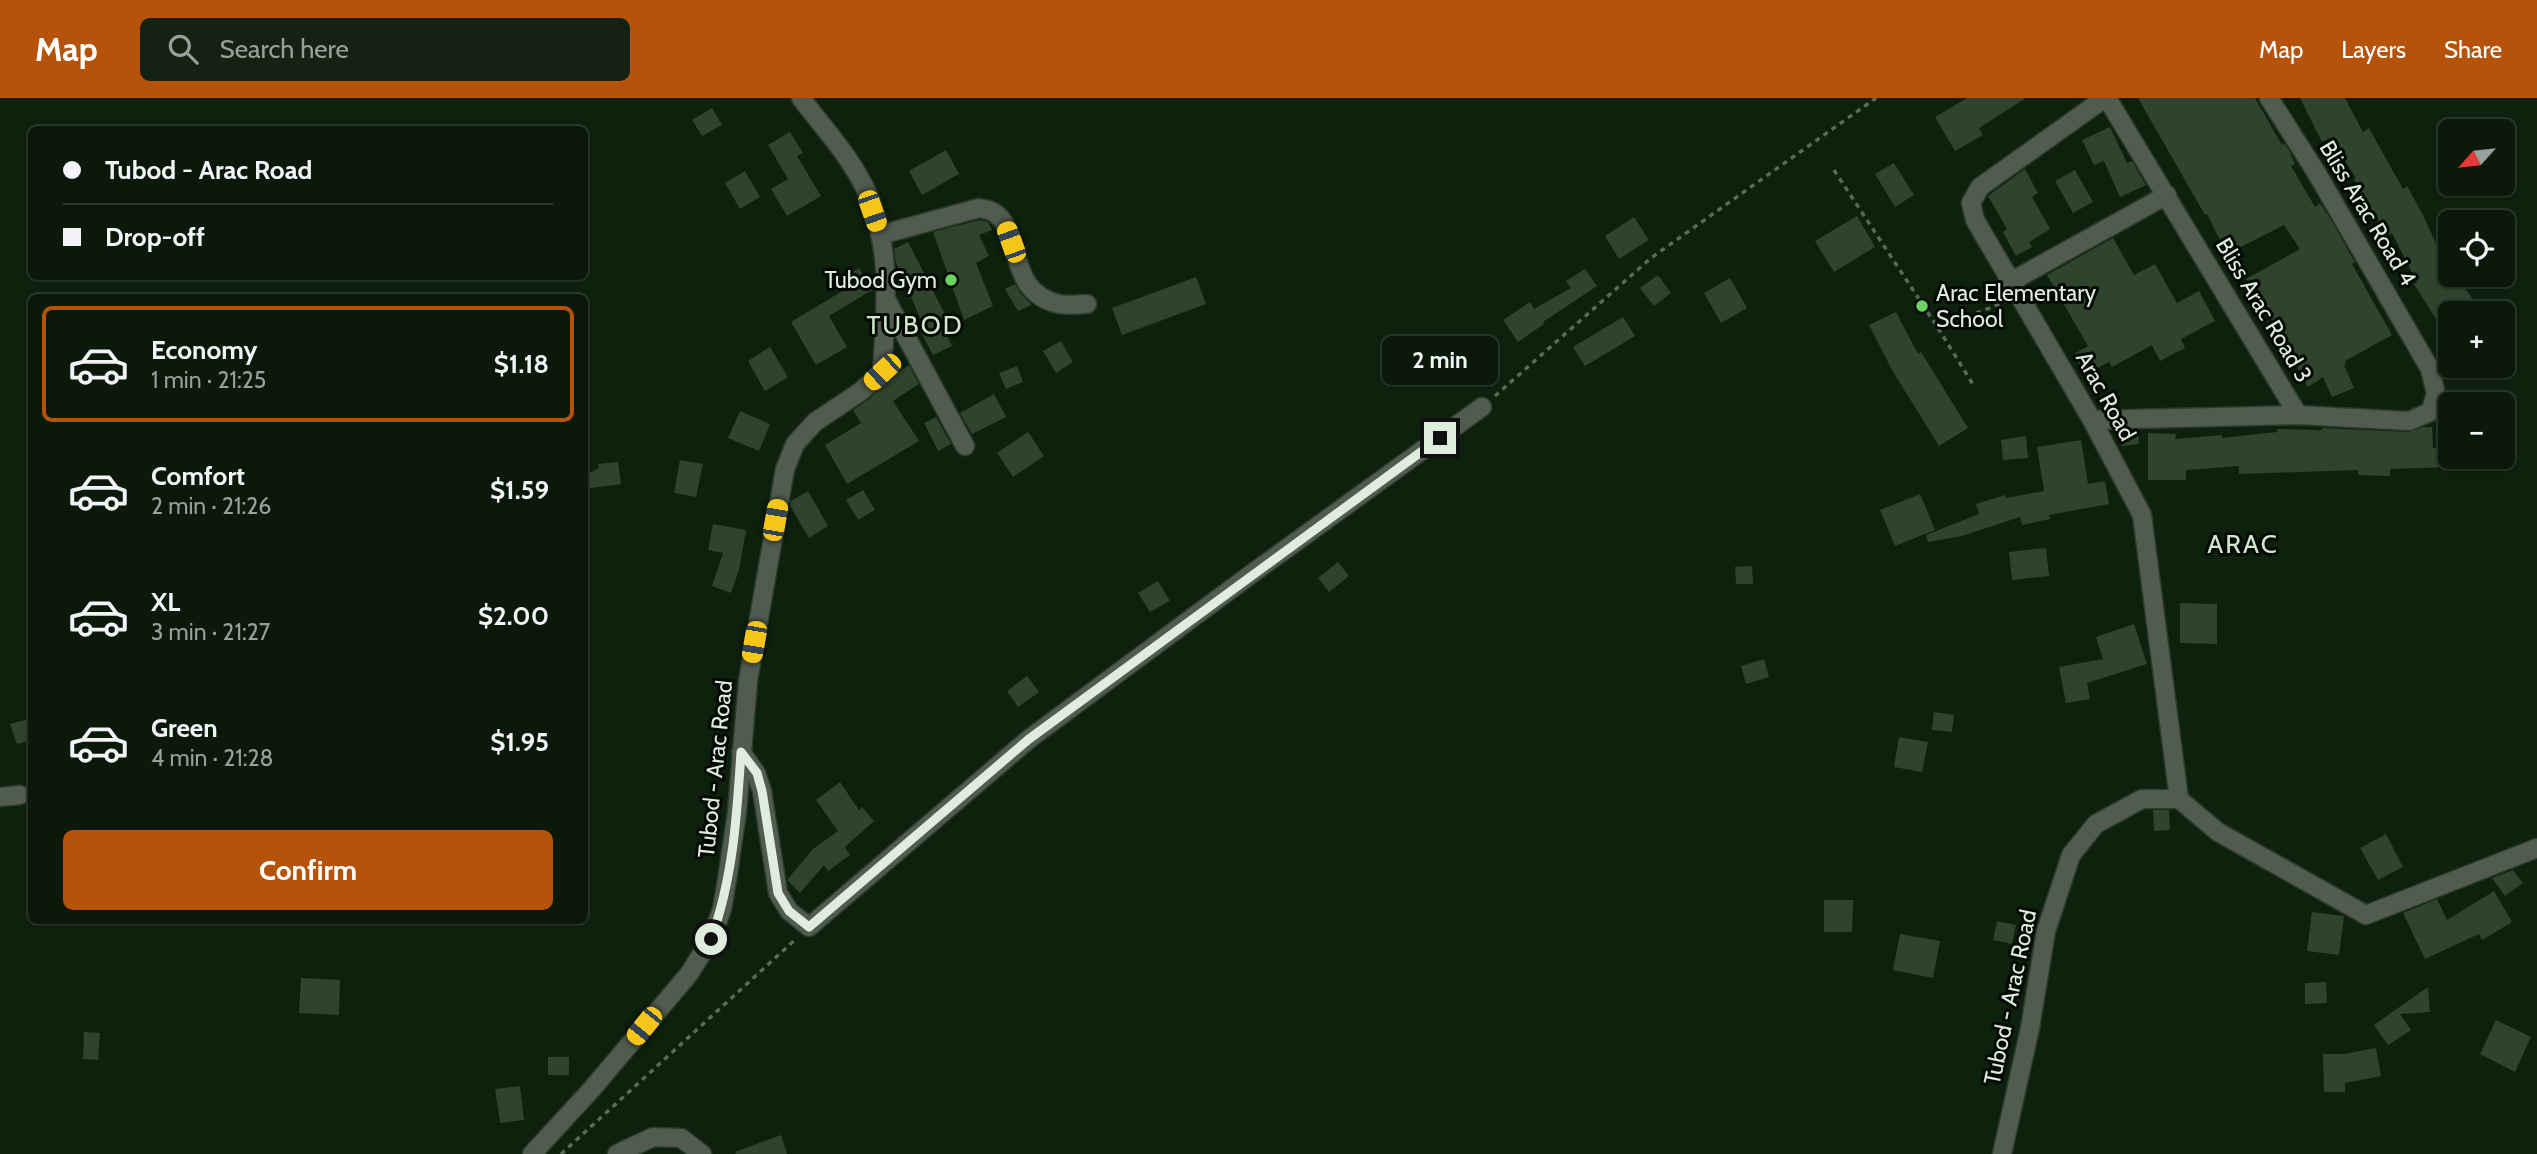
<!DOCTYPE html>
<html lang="en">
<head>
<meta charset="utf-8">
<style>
  :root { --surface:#0a190a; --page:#132213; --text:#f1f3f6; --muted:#99a09c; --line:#2a382b; --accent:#b45309 }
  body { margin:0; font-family:Cabin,sans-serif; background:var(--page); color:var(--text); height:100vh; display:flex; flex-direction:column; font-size:26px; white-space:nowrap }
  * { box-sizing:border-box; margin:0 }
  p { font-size:23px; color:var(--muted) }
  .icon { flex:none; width:38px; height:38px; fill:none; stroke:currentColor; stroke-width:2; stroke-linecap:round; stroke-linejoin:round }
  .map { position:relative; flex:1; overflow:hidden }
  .side { position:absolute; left:28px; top:196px; width:560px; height:630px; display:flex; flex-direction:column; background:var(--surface); border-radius:10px; box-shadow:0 2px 5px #0004,0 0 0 2px var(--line) }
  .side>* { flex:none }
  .top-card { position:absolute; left:28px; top:28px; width:560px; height:154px; border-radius:10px; box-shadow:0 2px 5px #0004,0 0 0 2px var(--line); display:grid; align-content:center; height:154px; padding:0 35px; background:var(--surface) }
  .needle { width:46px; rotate:243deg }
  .tools { position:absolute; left:2438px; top:21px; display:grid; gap:14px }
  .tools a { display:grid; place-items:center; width:77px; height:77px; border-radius:10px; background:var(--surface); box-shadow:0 2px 5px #0004,0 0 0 2px var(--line); font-size:35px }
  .end { position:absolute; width:32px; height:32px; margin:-16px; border:9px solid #dfecde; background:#111; box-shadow:0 0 0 4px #111 }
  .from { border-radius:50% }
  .bubble { position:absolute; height:49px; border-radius:10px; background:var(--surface); box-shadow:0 2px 5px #0004,0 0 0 2px var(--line); font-size:23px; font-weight:800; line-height:49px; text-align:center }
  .car { position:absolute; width:21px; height:42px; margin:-21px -10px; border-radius:9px; box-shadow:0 0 5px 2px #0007; background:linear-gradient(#f5c518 24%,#345 0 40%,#f5c518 0 76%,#345 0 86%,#f5c518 0) }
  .top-card b { display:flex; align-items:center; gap:24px; height:66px; font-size:26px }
  .top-card b+b { border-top:2px solid var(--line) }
  .top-card i { width:18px; height:18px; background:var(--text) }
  ul { padding:12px 0 0; list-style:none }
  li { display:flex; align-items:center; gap:21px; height:116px; margin:0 14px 10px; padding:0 21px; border:4px solid transparent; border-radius:10px }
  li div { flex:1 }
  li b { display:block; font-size:26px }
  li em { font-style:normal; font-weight:800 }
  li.current { border-color:var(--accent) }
  li>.icon { width:63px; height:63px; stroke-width:1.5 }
  .action { display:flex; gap:14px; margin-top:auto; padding:14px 35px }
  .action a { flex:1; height:80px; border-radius:10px; background:var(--accent); color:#fff; font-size:28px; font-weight:800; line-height:80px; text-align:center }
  header { display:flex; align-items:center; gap:42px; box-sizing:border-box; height:98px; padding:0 35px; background:var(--accent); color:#fff }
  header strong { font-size:33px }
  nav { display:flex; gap:38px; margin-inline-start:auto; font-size:24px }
  .search { width:490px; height:63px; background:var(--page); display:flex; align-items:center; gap:18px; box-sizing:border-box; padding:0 24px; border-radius:10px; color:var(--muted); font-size:26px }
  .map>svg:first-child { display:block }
</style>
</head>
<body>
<header>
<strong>Map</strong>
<div class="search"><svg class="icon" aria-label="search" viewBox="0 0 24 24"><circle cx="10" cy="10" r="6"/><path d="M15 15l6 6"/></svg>Search here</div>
<nav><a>Map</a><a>Layers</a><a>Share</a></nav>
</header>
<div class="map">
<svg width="2537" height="1056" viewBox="0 0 2537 1056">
  <rect width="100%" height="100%" fill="#0e210d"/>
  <g fill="#2f432d">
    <polygon points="1967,0 2026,0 1979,30 1983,37 1955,53 1935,19"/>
    <polygon points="2138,0 2255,0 2282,47 2284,45 2289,52 2295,66 2291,68 2315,109 2320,105 2330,120 2355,164 2352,166 2392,237 2345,263 2346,266 2344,267 2354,290 2332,299 2323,279 2308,289 2268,215 2265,216 2246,181 2300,151 2284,127 2227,156 2207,116 2205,117"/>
    <polygon points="2300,0 2345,0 2363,34 2369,30 2403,91 2407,88 2423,117 2450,177 2457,177 2481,215 2450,215 2450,243 2414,186 2417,184 2392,135 2387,138 2354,81 2356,80 2330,40 2322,44"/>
    <polygon points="712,10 722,27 702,38 692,22"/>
    <polygon points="2110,29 2127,65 2132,63 2146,87 2120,99 2104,63 2094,67 2082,42"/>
    <polygon points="790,34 803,55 797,58 821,98 787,118 771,91 788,81 768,47"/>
    <polygon points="946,52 959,76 922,97 909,73"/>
    <polygon points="1894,65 1914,97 1895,109 1875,76"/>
    <polygon points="2025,71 2038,95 2032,99 2050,131 2029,144 2032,149 2016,158 2003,134 2007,131 1988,98"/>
    <polygon points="2075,72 2093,104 2073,115 2055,83"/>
    <polygon points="745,73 760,99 740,111 725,85"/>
    <polygon points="1857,118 1875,149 1834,174 1815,143"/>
    <polygon points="1634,119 1649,142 1619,161 1605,138"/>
    <polygon points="979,122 988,124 992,132 979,137 989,158 976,165 993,208 964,222 933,134"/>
    <polygon points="2113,140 2134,177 2155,166 2177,205 2199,193 2215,223 2181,241 2185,250 2160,263 2152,247 2112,269 2109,264 2085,277 2074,256 2088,248 2047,177"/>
    <polygon points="908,144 951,228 944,232 952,248 933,257 919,231 924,229 896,165 894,151"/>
    <polygon points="859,170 872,192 829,218 847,249 816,267 791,224 844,192 839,182"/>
    <polygon points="1585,171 1597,188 1543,224 1544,226 1518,244 1503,222 1530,204 1534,211 1571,190 1566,183"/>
    <polygon points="1658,177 1671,195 1654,208 1640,190"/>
    <polygon points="1196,179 1206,206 1122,237 1112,210"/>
    <polygon points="1730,180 1747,210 1721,225 1704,195"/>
    <polygon points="1015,186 1021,196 1032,207 1018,213 1005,191"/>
    <polygon points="1896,214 1918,256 1921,254 1968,330 1939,348 1892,272 1869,227"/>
    <polygon points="1623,219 1635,238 1585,268 1573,249"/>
    <polygon points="1061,243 1073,264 1056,275 1043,253"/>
    <polygon points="770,249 788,279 765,293 748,263"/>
    <polygon points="909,267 919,286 893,303 919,343 847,386 825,347 861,325 853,312 868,302 892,278"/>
    <polygon points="1017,268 1023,284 1006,291 999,275"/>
    <polygon points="994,296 1006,319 972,336 960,315"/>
    <polygon points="740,313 770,326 759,353 728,340"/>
    <polygon points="936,319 951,346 938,353 924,325"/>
    <polygon points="2424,329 2432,329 2433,350 2450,348 2450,369 2390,371 2390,378 2358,377 2358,372 2239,376 2239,368 2186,372 2186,382 2148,382 2148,335 2176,336 2175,341 2222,337 2222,340 2277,334 2277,331 2322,332 2322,330 2408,334"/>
    <polygon points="2138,332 2139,346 2121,348 2119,333"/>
    <polygon points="1028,334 1044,358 1013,379 997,355"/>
    <polygon points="2026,338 2028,360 2003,362 2001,342"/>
    <polygon points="2081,342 2088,386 2105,383 2109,406 2049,417 2050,421 2022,427 2020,419 1962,438 1928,444 1926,437 1979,416 1976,406 2005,397 2006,400 2044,393 2037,349"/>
    <polygon points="680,362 703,366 696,399 674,395"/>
    <polygon points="618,364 621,386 584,391 584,378 599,370 598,366"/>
    <polygon points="863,392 875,412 858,422 846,402"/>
    <polygon points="808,393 828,428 809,440 790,408 791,403"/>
    <polygon points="1920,396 1935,432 1895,448 1880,412"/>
    <polygon points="713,426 746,432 739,472 731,495 712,488 723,455 708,452"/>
    <polygon points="2046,450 2049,478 2012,482 2009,454"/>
    <polygon points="1338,464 1349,478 1329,494 1318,480"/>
    <polygon points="1752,468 1753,486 1736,486 1735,469"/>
    <polygon points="1158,483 1170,503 1150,514 1138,495"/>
    <polygon points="2180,505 2217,506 2217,546 2180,545"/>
    <polygon points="2134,526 2147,566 2087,585 2090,601 2066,605 2059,569 2103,561 2096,539"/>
    <polygon points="1764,561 1769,579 1746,586 1741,568"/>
    <polygon points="1027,578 1039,594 1018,609 1007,593"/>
    <polygon points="1934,614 1954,617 1952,634 1932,632"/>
    <polygon points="32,620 32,642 17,646 10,626"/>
    <polygon points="1899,639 1928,644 1922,674 1894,669"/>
    <polygon points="840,684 859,712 862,709 874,723 845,749 850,757 828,773 824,767 800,795 787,782 813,751 838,733 816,702"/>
    <polygon points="2153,712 2169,712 2170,732 2154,733"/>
    <polygon points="2386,736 2403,769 2378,782 2360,750"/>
    <polygon points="2513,772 2523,785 2505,798 2492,780"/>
    <polygon points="2494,793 2512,824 2482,842 2479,836 2425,861 2403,815 2437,801 2447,822"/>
    <polygon points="1824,802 1853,802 1852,834 1824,834"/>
    <polygon points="2312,814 2344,818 2339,857 2307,853"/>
    <polygon points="1997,823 2016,827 2012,846 1993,842"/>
    <polygon points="1900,836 1940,843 1933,880 1893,872"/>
    <polygon points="301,880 340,882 339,917 299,915"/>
    <polygon points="2326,884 2327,905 2305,906 2305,885"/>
    <polygon points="2428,889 2430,914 2400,916 2411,932 2388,947 2374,927"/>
    <polygon points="2496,922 2531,939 2515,974 2480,956"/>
    <polygon points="84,934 100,935 98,962 83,961"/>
    <polygon points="2376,950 2381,978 2345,985 2345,994 2324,994 2323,956 2344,956"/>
    <rect x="548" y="959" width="21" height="18"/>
    <polygon points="520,988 524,1022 500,1025 495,991"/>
    <polygon points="781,1037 787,1056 736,1056 735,1054"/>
  </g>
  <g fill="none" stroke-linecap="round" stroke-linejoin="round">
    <g stroke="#2b3d2a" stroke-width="21">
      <g id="minor">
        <polyline points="2105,0 1980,89 1971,105 1975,122 2092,322 2142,417 2179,701"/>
        <polyline points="2107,0 2298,317"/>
        <path d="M880,137L979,110C984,111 991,112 995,115C1024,137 1006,194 1059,206C1068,208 1078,206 1087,206"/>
        <polyline points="2012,183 2167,97"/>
        <polyline points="887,203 965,348"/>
        <polyline points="2092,322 2298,317 2409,323 2430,314 2436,296 2430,271 2316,74 2269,0"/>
        <polyline points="741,654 756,675 762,693 778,795 789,813 809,829 1029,641 1250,477 1482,309"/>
        <polyline points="0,699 20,697"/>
        <polyline points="2179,701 2218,734 2366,817 2537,750"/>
        <path d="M532,1056L591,992L689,876L711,841L722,811L727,782L737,714L748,583L785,371L795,346L815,324L860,294L882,274C886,213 893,144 864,88C848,56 822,28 801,0"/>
        <polyline points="617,1056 653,1039 681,1040 702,1056"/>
        <polyline points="2002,1056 2030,930 2046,833 2071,757 2096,726 2142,701 2179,701"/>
      </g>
    </g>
    <g stroke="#596a58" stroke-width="3.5" stroke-dasharray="5 5" stroke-linecap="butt">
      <polyline points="1834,72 1938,230 2005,204"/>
      <polyline points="1938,230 1974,288"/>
      <polyline points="1495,298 1651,160 1876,0"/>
      <polyline points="561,1056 797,840"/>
    </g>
    <use href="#minor" stroke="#515b50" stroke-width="18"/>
  </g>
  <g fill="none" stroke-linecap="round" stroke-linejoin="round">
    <path stroke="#dfecde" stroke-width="9" d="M711,841C733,781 737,717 741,654L757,675L762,693L778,795L789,813L809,829L1029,641L1440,340"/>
  </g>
  <g fill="#6ad363" stroke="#030903" stroke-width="2.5">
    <circle cx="951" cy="182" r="7"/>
    <circle cx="1922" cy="208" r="7"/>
  </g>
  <g text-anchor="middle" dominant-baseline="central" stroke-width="6" stroke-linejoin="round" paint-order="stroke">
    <g font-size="23" fill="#dfecde" stroke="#030903">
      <text transform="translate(2368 115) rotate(59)">Bliss Arac Road 4</text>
      <text transform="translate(2264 212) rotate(59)">Bliss Arac Road 3</text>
      <text transform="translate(2106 298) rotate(61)">Arac Road</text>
      <text transform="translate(715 671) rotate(-84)">Tubod - Arac Road</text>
      <text transform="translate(2010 899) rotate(-78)">Tubod - Arac Road</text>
    </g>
    <g font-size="23" fill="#dfecde" stroke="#030903" text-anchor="end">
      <text x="937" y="182">Tubod Gym</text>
      <text x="1936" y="195" text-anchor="start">Arac Elementary<tspan x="1936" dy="26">School</tspan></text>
    </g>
    <g font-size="26" letter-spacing="2" fill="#cfe7cc" stroke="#030903">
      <text x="915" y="227">TUBOD</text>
      <text x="2243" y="446">ARAC</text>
    </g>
  </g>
</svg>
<div class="tools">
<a><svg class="needle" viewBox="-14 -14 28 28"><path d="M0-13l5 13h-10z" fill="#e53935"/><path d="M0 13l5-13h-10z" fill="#99a09c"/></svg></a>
<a><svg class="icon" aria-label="locate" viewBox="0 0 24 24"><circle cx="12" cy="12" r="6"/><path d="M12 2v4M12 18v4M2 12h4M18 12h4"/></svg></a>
<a>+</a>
<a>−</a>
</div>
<i class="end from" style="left:711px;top:841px"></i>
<i class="end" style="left:1440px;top:340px"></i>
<div class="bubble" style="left:1382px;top:238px;width:116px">2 min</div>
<i class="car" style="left:872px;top:113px;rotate:161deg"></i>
<i class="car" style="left:1011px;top:144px;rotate:340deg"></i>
<i class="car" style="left:882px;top:274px;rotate:227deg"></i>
<i class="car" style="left:775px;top:422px;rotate:10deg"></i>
<i class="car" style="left:754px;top:544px;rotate:190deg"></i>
<i class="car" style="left:644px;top:928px;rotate:219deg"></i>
<div class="top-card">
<b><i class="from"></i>Tubod - Arac Road</b>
<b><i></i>Drop-off</b>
</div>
<section class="side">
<ul>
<li class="current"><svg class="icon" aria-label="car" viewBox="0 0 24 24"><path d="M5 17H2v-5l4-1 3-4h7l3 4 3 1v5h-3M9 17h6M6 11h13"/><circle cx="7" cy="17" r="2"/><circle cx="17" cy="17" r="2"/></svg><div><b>Economy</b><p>1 min · 21:25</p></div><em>$1.18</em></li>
<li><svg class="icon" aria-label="car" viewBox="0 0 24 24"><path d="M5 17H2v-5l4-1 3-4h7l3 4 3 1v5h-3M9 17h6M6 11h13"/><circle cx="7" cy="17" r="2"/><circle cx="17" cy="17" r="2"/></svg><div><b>Comfort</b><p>2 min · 21:26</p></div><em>$1.59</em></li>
<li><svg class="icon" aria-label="car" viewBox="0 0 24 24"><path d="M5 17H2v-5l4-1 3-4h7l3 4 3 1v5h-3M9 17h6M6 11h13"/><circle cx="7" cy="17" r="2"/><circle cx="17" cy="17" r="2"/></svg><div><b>XL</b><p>3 min · 21:27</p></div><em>$2.00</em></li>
<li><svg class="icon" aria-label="car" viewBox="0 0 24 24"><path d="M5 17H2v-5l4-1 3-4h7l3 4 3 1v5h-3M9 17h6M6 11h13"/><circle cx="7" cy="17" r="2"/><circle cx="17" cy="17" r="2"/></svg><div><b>Green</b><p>4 min · 21:28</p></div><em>$1.95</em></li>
</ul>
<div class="action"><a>Confirm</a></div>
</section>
</div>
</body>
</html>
